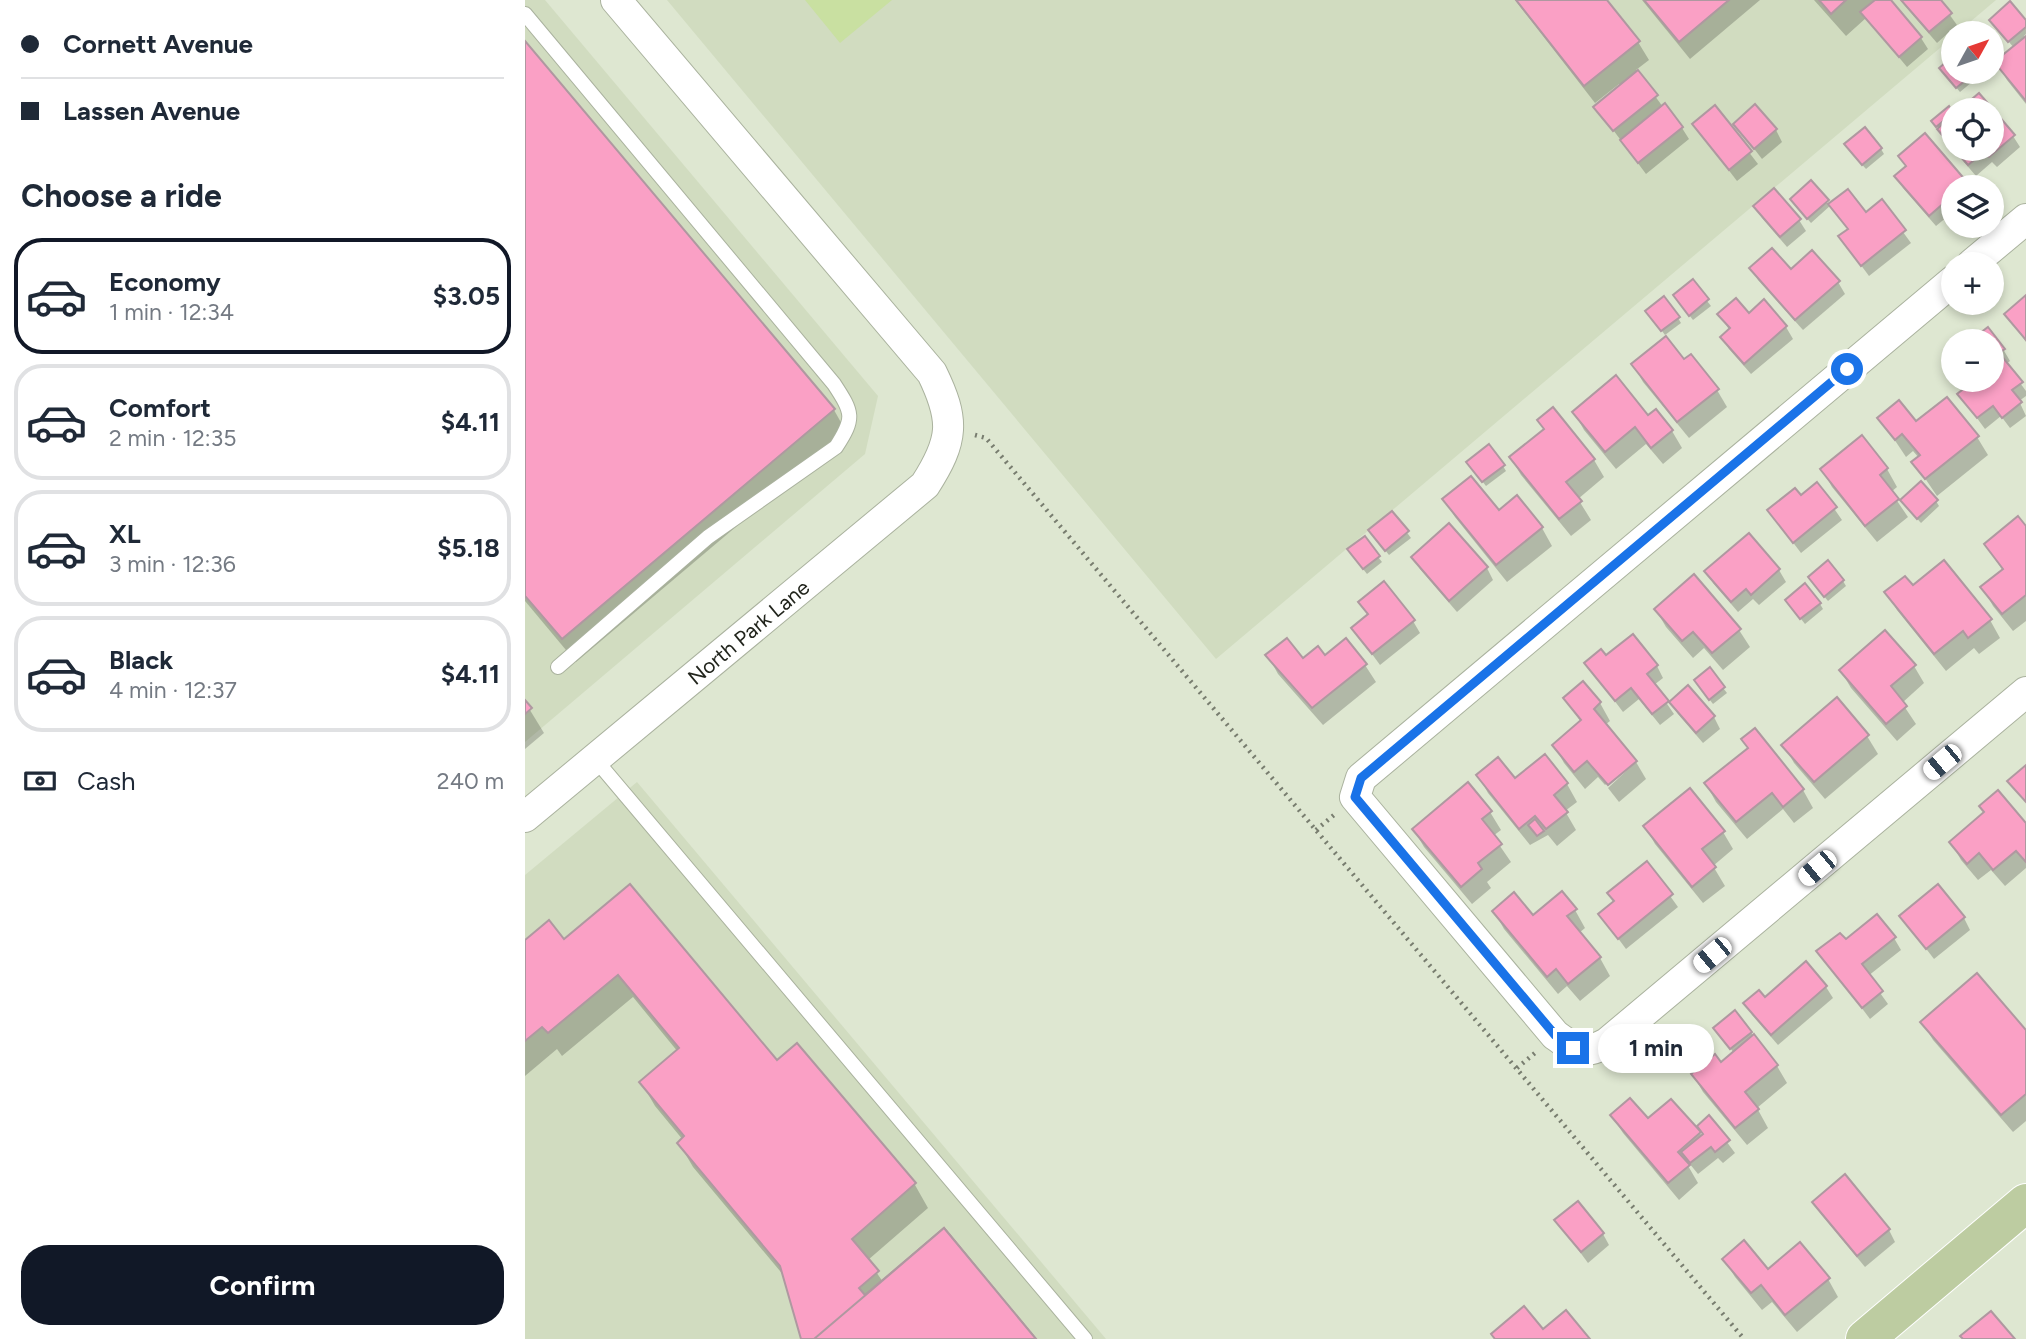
<!DOCTYPE html>
<html lang="en">
<head>
<meta charset="utf-8">
<style>
  :root { --surface:#fff; --page:#f2f2f3; --text:#1f2937; --muted:#747a83; --line:#e0e1e3; --accent:#111827 }
  body { margin:0; font-family:Figtree,sans-serif; background:var(--page); color:var(--text); height:100vh; display:flex; flex-direction:column; font-size:26px; white-space:nowrap }
  * { box-sizing:border-box; margin:0 }
  p { font-size:23px; color:var(--muted) }
  .icon { flex:none; width:38px; height:38px; fill:none; stroke:currentColor; stroke-width:2; stroke-linecap:round; stroke-linejoin:round }
  .map { position:relative; flex:1; overflow:hidden }
  .side { display:flex; flex-direction:column; background:var(--surface); width:525px }
  .side>* { flex:none }
  .top-card { display:grid; align-content:center; height:154px; padding:0 21px; background:var(--surface) }
  .needle { width:46px; rotate:50deg }
  .buttons { position:absolute; left:1416px; top:21px; display:grid; gap:14px }
  .buttons a { display:grid; place-items:center; width:63px; height:63px; border-radius:50%; background:var(--surface); box-shadow:0 4px 10px #0003; font-size:35px }
  .end { position:absolute; width:32px; height:32px; margin:-16px; border:9px solid #1a73e8; background:#fff; box-shadow:0 0 0 4px #fff }
  .from { border-radius:50% }
  .bubble { position:absolute; height:49px; border-radius:24px; background:var(--surface); box-shadow:0 4px 10px #0003; font-size:23px; font-weight:700; line-height:49px; text-align:center }
  .car { position:absolute; width:21px; height:42px; margin:-21px -10px; border-radius:9px; box-shadow:0 0 5px 2px #0007; background:linear-gradient(#fff 24%,#345 0 40%,#fff 0 76%,#345 0 86%,#fff 0) }
  .top-card b { display:flex; align-items:center; gap:24px; height:66px; font-size:26px }
  .top-card b+b { border-top:2px solid var(--line) }
  .top-card i { width:18px; height:18px; background:var(--text) }
  ul { padding:0; list-style:none }
  li { display:flex; align-items:center; gap:21px; height:116px; margin:0 14px 10px; padding:0 7px; border:4px solid var(--line); border-radius:28px }
  li div { flex:1 }
  li b { display:block; font-size:26px }
  li em { font-style:normal; font-weight:700 }
  li.selected { border-color:var(--accent) }
  li>.icon { width:63px; height:63px; stroke-width:1.5 }
  h2 { padding:0 21px; font-size:32px; line-height:84px }
  .pay { display:flex; align-items:center; gap:18px; height:77px; padding:0 21px; font-size:26px }
  .pay p { margin-inline-start:auto }
  .action { display:flex; gap:14px; margin-top:auto; padding:14px 21px }
  .action a { flex:1; height:80px; border-radius:28px; background:var(--accent); color:#fff; font-size:28px; font-weight:700; line-height:80px; text-align:center }
  main { display:flex; flex:1; min-height:0 }
  .map>svg:first-child { display:block }
</style>
</head>
<body>
<main>
<section class="side">
<div class="top-card">
<b><i class="from"></i>Cornett Avenue</b>
<b><i></i>Lassen Avenue</b>
</div>
<h2>Choose a ride</h2>
<ul>
<li class="selected"><svg class="icon" aria-label="car" viewBox="0 0 24 24"><path d="M5 17H2v-5l4-1 3-4h7l3 4 3 1v5h-3M9 17h6M6 11h13"/><circle cx="7" cy="17" r="2"/><circle cx="17" cy="17" r="2"/></svg><div><b>Economy</b><p>1 min · 12:34</p></div><em>$3.05</em></li>
<li><svg class="icon" aria-label="car" viewBox="0 0 24 24"><path d="M5 17H2v-5l4-1 3-4h7l3 4 3 1v5h-3M9 17h6M6 11h13"/><circle cx="7" cy="17" r="2"/><circle cx="17" cy="17" r="2"/></svg><div><b>Comfort</b><p>2 min · 12:35</p></div><em>$4.11</em></li>
<li><svg class="icon" aria-label="car" viewBox="0 0 24 24"><path d="M5 17H2v-5l4-1 3-4h7l3 4 3 1v5h-3M9 17h6M6 11h13"/><circle cx="7" cy="17" r="2"/><circle cx="17" cy="17" r="2"/></svg><div><b>XL</b><p>3 min · 12:36</p></div><em>$5.18</em></li>
<li><svg class="icon" aria-label="car" viewBox="0 0 24 24"><path d="M5 17H2v-5l4-1 3-4h7l3 4 3 1v5h-3M9 17h6M6 11h13"/><circle cx="7" cy="17" r="2"/><circle cx="17" cy="17" r="2"/></svg><div><b>Black</b><p>4 min · 12:37</p></div><em>$4.11</em></li>
</ul>
<div class="pay"><svg class="icon" aria-label="cash" viewBox="0 0 24 24"><path d="M3 7h18v10H3z"/><circle cx="12" cy="12" r="2"/></svg>Cash<p>240 m</p></div>
<div class="action"><a>Confirm</a></div>
</section>
<div class="map">
<svg width="1501" height="1339" viewBox="0 0 1501 1339">
  <rect width="100%" height="100%" fill="#dee7d1"/>
  <g fill="#d1dcc0">
    <polygon points="0,0 20,0 353,396 340,454 0,742"/>
    <polygon points="142,0 1471,0 1432,33 1428,33 1428,37 691,659"/>
    <polygon points="112,782 581,1339 0,1339 0,875"/>
  </g>
  <polygon fill="#c9e0a1" points="280,0 367,0 315,43"/>
  <g fill="#0003">
    <polygon points="990,0 1079,0 1113,42 1124,60 1111,70 1138,107 1157,128 1164,139 1121,174 1071,107 1096,86 1094,84 1070,103"/>
    <polygon points="1117,0 1235,0 1165,59"/>
    <polygon points="1289,0 1363,0 1396,38 1403,49 1382,67 1341,18 1321,36"/>
    <polygon points="1375,0 1414,0 1432,25 1412,43"/>
    <polygon points="1485,4 1501,22 1501,34 1499,36 1501,39 1501,104 1482,80 1472,63 1489,48 1470,25"/>
    <polygon points="0,43 309,410 322,433 51,662 0,601"/>
    <polygon points="1428,59 1428,72 1450,72 1453,77 1435,92 1419,73"/>
    <polygon points="1190,108 1233,164 1212,181 1169,125"/>
    <polygon points="1424,108 1428,113 1428,149 1466,149 1488,136 1495,147 1472,167 1467,162 1451,176 1421,141 1412,126"/>
    <polygon points="1210,124 1251,130 1257,142 1237,159"/>
    <polygon points="1399,135 1443,187 1428,187 1428,212 1411,226 1378,188 1371,176 1382,168 1375,156"/>
    <polygon points="1356,149 1359,154 1341,169 1324,150"/>
    <polygon points="1286,183 1304,205 1323,191 1341,214 1356,202 1386,243 1344,276 1315,237 1324,230 1306,205 1286,223 1270,205 1267,199"/>
    <polygon points="1230,207 1274,220 1281,231 1262,247 1237,218"/>
    <polygon points="1227,268 1265,272 1313,282 1320,294 1278,330 1233,280"/>
    <polygon points="1167,282 1186,306 1168,320 1153,301"/>
    <polygon points="1501,297 1501,342 1481,314"/>
    <polygon points="1239,302 1261,327 1268,339 1226,374 1204,349 1197,337 1205,331 1194,314 1224,315"/>
    <polygon points="1126,316 1153,318 1156,323 1140,335"/>
    <polygon points="1462,329 1478,349 1485,361 1481,364 1501,391 1501,396 1494,401 1501,416 1485,428 1476,416 1460,429 1435,395 1452,380 1466,380 1466,341 1448,341"/>
    <polygon points="1159,362 1192,390 1202,407 1164,438 1118,382 1108,364"/>
    <polygon points="1049,412 1123,417 1147,431 1157,448 1138,464 1121,444 1091,469 1059,430"/>
    <polygon points="1355,418 1452,437 1463,455 1412,496 1389,462 1394,458 1388,451 1381,457"/>
    <polygon points="1014,420 1069,460 1079,477 1053,499 1066,520 1046,536 996,475 986,458 1020,430"/>
    <polygon points="978,466 981,471 961,486 946,467"/>
    <polygon points="1297,469 1362,469 1372,487 1366,492 1383,517 1352,542 1307,487"/>
    <polygon points="1292,484 1317,520 1276,553 1244,511 1276,497"/>
    <polygon points="992,498 1017,528 1027,546 982,582 930,517 919,500 974,512"/>
    <polygon points="1411,501 1414,506 1396,523 1380,505"/>
    <polygon points="867,513 886,538 864,555 848,535"/>
    <polygon points="1493,518 1501,529 1501,621 1488,631 1468,606 1458,588 1478,571 1461,545"/>
    <polygon points="924,526 962,568 968,580 932,612 895,569 888,558"/>
    <polygon points="1223,535 1254,570 1261,582 1234,605 1228,599 1213,612 1188,583 1182,571"/>
    <polygon points="839,539 857,562 842,574 827,555"/>
    <polygon points="1318,581 1321,586 1303,601 1288,583"/>
    <polygon points="1388,588 1465,620 1475,638 1454,654 1449,648 1421,671 1372,610 1362,592"/>
    <polygon points="835,602 888,621 895,633 855,665 828,628 843,616"/>
    <polygon points="1295,604 1298,609 1280,624 1265,605"/>
    <polygon points="1131,610 1214,630 1225,647 1198,670 1179,648 1168,658 1141,627"/>
    <polygon points="743,656 778,660 800,658 840,665 851,682 798,725 753,674"/>
    <polygon points="1081,658 1132,666 1138,678 1129,685 1149,714 1135,725 1114,699 1098,712 1061,663"/>
    <polygon points="1389,666 1399,683 1377,703 1391,724 1372,741 1326,688 1316,671"/>
    <polygon points="1184,670 1202,693 1188,704 1174,686"/>
    <polygon points="1058,683 1075,703 1085,721 1080,725 1110,760 1080,785 1073,777 1060,789 1039,763 1029,745 1056,722 1040,698"/>
    <polygon points="0,702 19,733 0,749"/>
    <polygon points="1146,702 1189,717 1195,729 1178,743 1153,714"/>
    <polygon points="1229,730 1278,790 1288,808 1269,823 1258,809 1222,839 1191,802 1181,784 1224,749"/>
    <polygon points="1342,736 1353,754 1300,799 1269,763 1259,745"/>
    <polygon points="1019,757 1042,784 1052,802 1040,811 1051,830 1032,846 1023,835 1005,845 963,793 953,775 989,781"/>
    <polygon points="1111,762 1121,779 1094,802 1083,788"/>
    <polygon points="943,785 965,812 976,830 968,836 986,862 962,882 966,888 947,904 899,847 889,830"/>
    <polygon points="1473,793 1501,826 1501,868 1480,886 1466,870 1453,880 1436,860 1426,842 1460,814"/>
    <polygon points="1120,826 1198,832 1208,849 1188,866 1200,886 1178,903 1130,844"/>
    <polygon points="1122,864 1153,907 1101,949 1075,914 1089,903 1084,894"/>
    <polygon points="1050,910 1060,928 1054,933 1075,958 1085,976 1055,1001 1042,986 1033,994 979,929 969,911 1008,918"/>
    <polygon points="1376,916 1439,918 1445,930 1409,959"/>
    <polygon points="1369,938 1376,950 1343,976 1363,1004 1345,1019 1294,951 1321,942"/>
    <polygon points="39,941 251,1062 272,1045 390,1185 403,1208 343,1260 358,1282 508,1339 277,1339 260,1277 168,1167 154,1143 158,1140 130,1106 116,1082 153,1052 108,997 37,1056 32,1049 0,1076 0,942"/>
    <polygon points="1452,976 1501,1033 1501,1121 1488,1132 1408,1040 1398,1023"/>
    <polygon points="1301,987 1308,998 1253,1045 1227,1015 1221,1004"/>
    <polygon points="1210,1012 1252,1066 1262,1083 1232,1108 1243,1128 1222,1145 1178,1092 1168,1075 1196,1064 1209,1053 1193,1033"/>
    <polygon points="1146,1101 1179,1138 1184,1118 1210,1153 1198,1163 1193,1158 1173,1174 1164,1163 1162,1164 1173,1183 1154,1200 1098,1133 1087,1116 1123,1121"/>
    <polygon points="1320,1177 1364,1230 1370,1242 1340,1267 1296,1214 1289,1202"/>
    <polygon points="1032,1221 1078,1234 1084,1245 1063,1263"/>
    <polygon points="1199,1259 1243,1272 1303,1279 1313,1297 1272,1332 1247,1302 1237,1310 1210,1277"/>
  </g>
  <g fill="#faa0c5" stroke="#af98a0" stroke-width="2">
    <polygon points="991,0 1082,0 1115,41 1059,86"/>
    <polygon points="1119,0 1204,0 1154,42"/>
    <polygon points="1294,0 1321,0 1306,14"/>
    <polygon points="1350,0 1366,0 1397,37 1374,57 1335,12"/>
    <polygon points="1376,0 1416,0 1427,13 1404,32"/>
    <polygon points="1485,1 1501,20 1501,27 1483,42 1464,20"/>
    <polygon points="1501,36 1501,101 1469,62"/>
    <polygon points="0,41 310,409 37,639 0,596"/>
    <polygon points="1428,56 1428,72 1451,72 1431,88 1414,68"/>
    <polygon points="1113,70 1133,95 1088,131 1068,107"/>
    <polygon points="1454,93 1490,135 1464,157 1459,152 1443,165 1429,149 1466,149 1466,110 1434,110"/>
    <polygon points="1140,103 1158,127 1113,163 1095,140"/>
    <polygon points="1230,104 1252,129 1229,149 1208,124"/>
    <polygon points="1190,105 1227,151 1204,170 1167,124"/>
    <polygon points="1424,106 1428,113 1411,127 1406,121"/>
    <polygon points="1428,115 1428,148 1412,129"/>
    <polygon points="1340,127 1357,148 1337,165 1319,144"/>
    <polygon points="1400,133 1442,182 1436,187 1428,187 1428,195 1404,216 1369,176 1381,166 1373,156"/>
    <polygon points="1286,180 1304,200 1282,219 1265,199"/>
    <polygon points="1249,188 1276,219 1255,237 1228,206"/>
    <polygon points="1323,189 1341,212 1357,199 1381,230 1336,266 1313,236 1323,229 1303,204"/>
    <polygon points="1247,248 1266,269 1287,250 1315,281 1270,320 1224,268"/>
    <polygon points="1168,279 1184,299 1164,316 1148,295"/>
    <polygon points="1501,295 1501,340 1479,314"/>
    <polygon points="1139,296 1155,317 1136,331 1120,311"/>
    <polygon points="1211,298 1224,313 1239,299 1262,326 1219,364 1195,337 1205,328 1192,314"/>
    <polygon points="1463,327 1480,349 1474,353 1498,382 1487,390 1497,402 1477,418 1468,406 1452,418 1432,394 1450,380 1466,380 1466,341 1445,341"/>
    <polygon points="1141,336 1159,359 1166,354 1194,389 1152,422 1106,364"/>
    <polygon points="1091,375 1123,415 1131,409 1148,430 1126,448 1110,427 1080,452 1047,412"/>
    <polygon points="1422,397 1454,436 1400,479 1386,462 1395,455 1377,434 1370,440 1352,418 1374,400 1391,421"/>
    <polygon points="1028,407 1070,459 1041,482 1057,501 1034,519 984,457 1019,429 1012,420"/>
    <polygon points="1337,435 1363,468 1355,475 1374,499 1340,526 1295,469"/>
    <polygon points="964,444 980,465 957,482 941,462"/>
    <polygon points="946,476 974,510 992,495 1018,527 971,565 917,499"/>
    <polygon points="1396,481 1413,500 1392,519 1375,500"/>
    <polygon points="1292,482 1312,507 1268,543 1242,510 1270,488 1276,495"/>
    <polygon points="867,511 884,531 860,551 843,530"/>
    <polygon points="1493,516 1501,526 1501,595 1477,614 1455,587 1478,569 1459,544"/>
    <polygon points="924,523 963,567 924,601 886,557"/>
    <polygon points="1224,533 1255,569 1226,595 1221,589 1206,602 1179,571"/>
    <polygon points="840,536 855,556 838,569 822,549"/>
    <polygon points="1303,560 1319,580 1299,597 1283,577"/>
    <polygon points="1419,560 1467,619 1443,638 1438,631 1409,654 1359,592 1380,576 1388,585"/>
    <polygon points="1169,574 1216,629 1187,653 1168,632 1157,641 1129,609"/>
    <polygon points="859,581 890,620 847,654 826,628 843,614 833,602"/>
    <polygon points="1280,583 1296,603 1275,619 1260,600"/>
    <polygon points="1360,630 1391,665 1366,686 1382,706 1361,724 1314,670"/>
    <polygon points="1108,634 1133,665 1122,674 1144,701 1127,714 1106,688 1090,701 1059,663 1076,649 1081,655"/>
    <polygon points="762,638 778,658 793,646 800,655 821,638 842,664 787,708 740,655"/>
    <polygon points="1185,667 1200,687 1184,700 1169,680"/>
    <polygon points="1058,681 1076,702 1069,709 1112,761 1083,785 1062,761 1049,772 1027,745 1056,720 1038,698"/>
    <polygon points="1163,685 1190,716 1171,733 1144,702"/>
    <polygon points="1312,697 1344,735 1289,782 1256,745"/>
    <polygon points="0,700 7,708 0,714"/>
    <polygon points="1230,728 1279,789 1258,807 1247,793 1211,822 1179,783 1223,748 1216,739"/>
    <polygon points="1020,754 1043,783 1029,795 1043,812 1021,829 1010,816 994,829 951,775 973,757 990,778"/>
    <polygon points="1501,765 1501,802 1482,781"/>
    <polygon points="943,782 967,811 957,819 977,844 953,863 957,869 936,887 887,829"/>
    <polygon points="1165,788 1200,831 1177,849 1191,867 1167,887 1118,826"/>
    <polygon points="1473,790 1501,823 1501,862 1491,851 1468,870 1454,853 1442,864 1424,842 1459,812 1454,806"/>
    <polygon points="1010,819 1019,831 1012,836 1003,825"/>
    <polygon points="1122,861 1148,894 1093,939 1073,914 1089,901 1082,893"/>
    <polygon points="105,884 252,1060 272,1043 391,1183 327,1239 354,1271 334,1288 340,1295 419,1228 511,1339 276,1339 255,1266 152,1143 159,1136 114,1082 154,1048 93,975 23,1033 17,1027 0,1041 0,940 24,920 39,939"/>
    <polygon points="1413,884 1440,917 1401,949 1374,916"/>
    <polygon points="1037,891 1052,909 1042,916 1076,957 1043,984 1031,969 1022,977 967,911 989,892 1008,915"/>
    <polygon points="1352,914 1371,937 1337,964 1358,991 1337,1008 1291,951 1315,933 1321,939"/>
    <polygon points="1281,961 1302,986 1246,1035 1218,1003 1234,990 1240,997"/>
    <polygon points="1452,973 1501,1030 1501,1094 1476,1115 1395,1022"/>
    <polygon points="1210,1010 1227,1032 1205,1049 1188,1028"/>
    <polygon points="1229,1034 1253,1065 1220,1092 1234,1109 1210,1128 1166,1074 1190,1054 1196,1062"/>
    <polygon points="1105,1098 1123,1118 1146,1099 1176,1132 1153,1152 1165,1165 1143,1183 1085,1115"/>
    <polygon points="1184,1115 1205,1140 1190,1152 1186,1147 1165,1163 1156,1152 1178,1134 1172,1126"/>
    <polygon points="1320,1174 1365,1229 1332,1256 1287,1202"/>
    <polygon points="1053,1201 1079,1233 1056,1252 1029,1220"/>
    <polygon points="419,1228 511,1339 289,1339 336,1299"/>
    <polygon points="1219,1240 1243,1269 1275,1242 1305,1278 1260,1315 1236,1285 1226,1293 1197,1259"/>
    <polygon points="999,1306 1018,1329 1041,1310 1065,1339 970,1339 966,1334"/>
    <polygon points="1466,1311 1490,1339 1438,1339 1435,1336"/>
  </g>
  <g fill="none" stroke-linecap="round" stroke-linejoin="round">
    <g stroke="#aab29e" stroke-width="16">
      <g id="service">
        <path d="M0,14L309,384C328,413 330,418 311,447L183,537L33,667"/>
        <polyline points="70,759 560,1339"/>
      </g>
    </g>
    <g stroke="#aab29e" stroke-width="32">
      <g id="minor">
        <polyline points="1447,264 1501,219"/>
        <path d="M1428,281L836,778L830,797L1030,1035C1052,1051 1057,1056 1082,1043L1501,692"/>
        <path id="s1" d="M0,817L400,485C429,440 430,420 407,373L91,0"/>
      </g>
    </g>
    <g stroke="#fff" stroke-width="40">
      <polyline id="primary" points="1340,1339 1501,1203"/>
    </g>
    <g stroke="#787d6f" stroke-width="4.5" stroke-dasharray="2 5" stroke-linecap="butt">
      <polyline points="450,435 461,438 1219,1339"/>
      <polyline points="791,830 809,815"/>
      <polyline points="992,1068 1010,1053"/>
    </g>
    <use href="#service" stroke="#fff" stroke-width="14"/>
    <use href="#minor" stroke="#fff" stroke-width="30"/>
    <use href="#primary" stroke="#bdcca1" stroke-width="38"/>
  </g>
  <g fill="none" stroke-linecap="round" stroke-linejoin="round">
    <polyline stroke="#1a73e8" stroke-width="9" points="1048,1048 1030,1035 830,797 836,778 1322,369"/>
  </g>
  <g text-anchor="middle" dominant-baseline="central" stroke-width="5" stroke-linejoin="round" paint-order="stroke">
    <g font-size="21" fill="#22251d" stroke="#ebf4de">
      <text stroke="none"><textPath href="#s1" startOffset="290">North Park Lane</textPath></text>
    </g>
  </g>
</svg>
<div class="buttons">
<a><svg class="needle" viewBox="-14 -14 28 28"><path d="M0-13l5 13h-10z" fill="#e53935"/><path d="M0 13l5-13h-10z" fill="#747a83"/></svg></a>
<a><svg class="icon" aria-label="locate" viewBox="0 0 24 24"><circle cx="12" cy="12" r="6"/><path d="M12 2v4M12 18v4M2 12h4M18 12h4"/></svg></a>
<a><svg class="icon" aria-label="layers" viewBox="0 0 24 24"><path d="M12 4l9 5-9 5-9-5zM3 14l9 5 9-5"/></svg></a>
<a>+</a>
<a>−</a>
</div>
<i class="end from" style="left:1322px;top:369px"></i>
<i class="end" style="left:1048px;top:1048px"></i>
<div class="bubble" style="left:1073px;top:1024px;width:116px">1 min</div>
<i class="car" style="left:1417px;top:762px;rotate:230deg"></i>
<i class="car" style="left:1292px;top:868px;rotate:230deg"></i>
<i class="car" style="left:1187px;top:955px;rotate:230deg"></i>
</div>
</main>
</body>
</html>
